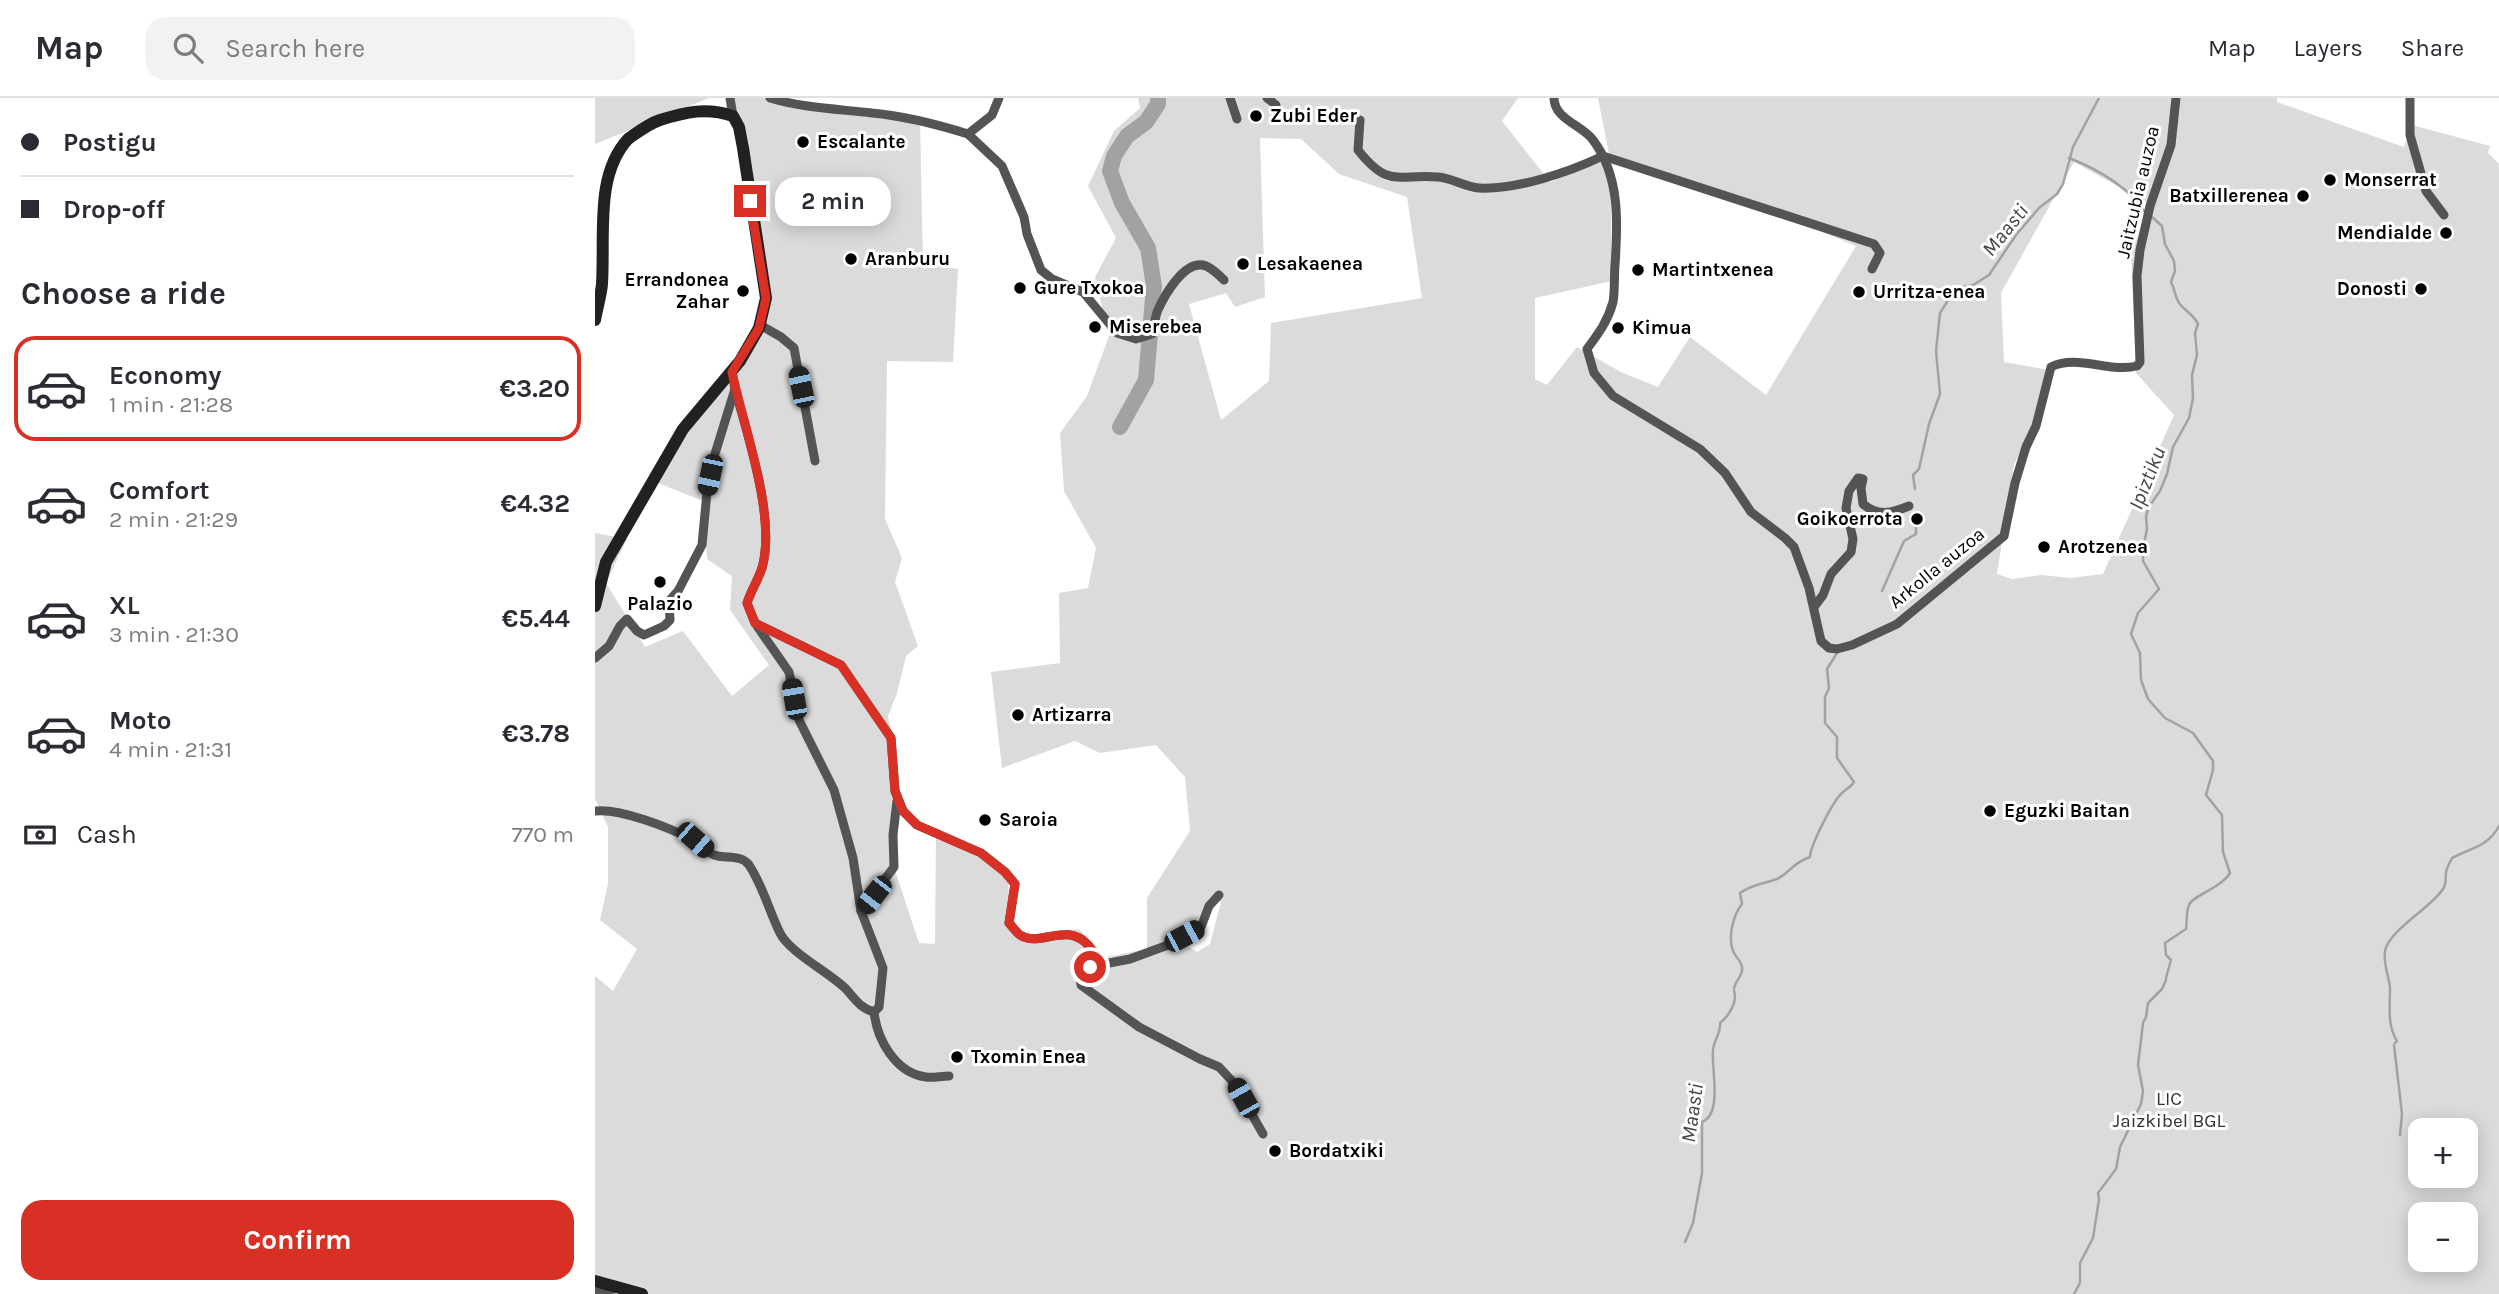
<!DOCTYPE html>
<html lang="en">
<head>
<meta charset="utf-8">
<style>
  :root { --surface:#fff; --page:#f2f2f3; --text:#2b2b33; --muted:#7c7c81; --line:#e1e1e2; --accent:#d93025 }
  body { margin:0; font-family:Karla,sans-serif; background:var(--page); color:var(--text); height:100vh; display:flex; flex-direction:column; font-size:26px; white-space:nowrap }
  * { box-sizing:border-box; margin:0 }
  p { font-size:23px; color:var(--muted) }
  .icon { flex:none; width:38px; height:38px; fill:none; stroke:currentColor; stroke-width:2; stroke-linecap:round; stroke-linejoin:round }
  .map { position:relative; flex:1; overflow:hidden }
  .side { display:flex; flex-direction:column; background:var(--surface); width:595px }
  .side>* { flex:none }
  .hud { display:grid; align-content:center; height:154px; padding:0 21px; background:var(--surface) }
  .buttons { position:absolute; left:1813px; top:1020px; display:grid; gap:14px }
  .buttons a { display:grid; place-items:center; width:70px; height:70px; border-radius:14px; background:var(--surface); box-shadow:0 4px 18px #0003; font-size:35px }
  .end { position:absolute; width:32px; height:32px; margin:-16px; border:9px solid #d93025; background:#fff; box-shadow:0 0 0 4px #fff }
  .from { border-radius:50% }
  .bubble { position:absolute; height:49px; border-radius:21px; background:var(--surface); box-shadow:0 4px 18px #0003; font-size:23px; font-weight:700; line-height:49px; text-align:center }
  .car { position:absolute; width:21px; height:42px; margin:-21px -10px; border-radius:9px; box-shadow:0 0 5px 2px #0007; background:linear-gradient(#222 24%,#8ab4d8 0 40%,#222 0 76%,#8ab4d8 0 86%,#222 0) }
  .hud b { display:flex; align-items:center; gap:24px; height:66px; font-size:26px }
  .hud b+b { border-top:2px solid var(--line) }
  .hud i { width:18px; height:18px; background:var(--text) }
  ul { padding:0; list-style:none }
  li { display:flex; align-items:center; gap:21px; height:105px; margin:0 14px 10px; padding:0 7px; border:4px solid transparent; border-radius:21px }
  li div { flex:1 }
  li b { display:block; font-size:26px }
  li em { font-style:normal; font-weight:700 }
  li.current { border-color:var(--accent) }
  li>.icon { width:63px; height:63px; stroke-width:1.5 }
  h2 { padding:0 21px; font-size:32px; line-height:84px }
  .pay { display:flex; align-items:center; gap:18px; height:77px; padding:0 21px; font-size:26px }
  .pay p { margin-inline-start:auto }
  .primary-button { display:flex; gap:14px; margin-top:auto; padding:14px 21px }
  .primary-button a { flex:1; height:80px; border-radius:21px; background:var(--accent); color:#fff; font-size:28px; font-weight:700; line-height:80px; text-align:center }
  header { display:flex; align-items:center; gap:42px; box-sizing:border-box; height:98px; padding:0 35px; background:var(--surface); border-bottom:2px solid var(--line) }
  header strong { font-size:33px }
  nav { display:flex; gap:38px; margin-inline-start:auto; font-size:24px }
  .search { width:490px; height:63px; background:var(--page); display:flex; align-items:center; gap:18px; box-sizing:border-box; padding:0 24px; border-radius:21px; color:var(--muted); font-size:26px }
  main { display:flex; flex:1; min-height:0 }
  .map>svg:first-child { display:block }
</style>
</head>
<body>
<header>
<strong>Map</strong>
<div class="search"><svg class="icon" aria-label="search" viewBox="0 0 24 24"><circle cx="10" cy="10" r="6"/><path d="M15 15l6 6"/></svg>Search here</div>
<nav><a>Map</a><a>Layers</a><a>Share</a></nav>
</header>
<main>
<section class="side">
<div class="hud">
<b><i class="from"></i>Postigu</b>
<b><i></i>Drop-off</b>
</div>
<h2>Choose a ride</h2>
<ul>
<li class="current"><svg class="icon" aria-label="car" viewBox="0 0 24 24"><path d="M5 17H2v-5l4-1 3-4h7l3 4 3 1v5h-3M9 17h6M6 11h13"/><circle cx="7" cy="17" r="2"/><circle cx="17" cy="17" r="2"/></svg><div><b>Economy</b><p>1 min · 21:28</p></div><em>€3.20</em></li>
<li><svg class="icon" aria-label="car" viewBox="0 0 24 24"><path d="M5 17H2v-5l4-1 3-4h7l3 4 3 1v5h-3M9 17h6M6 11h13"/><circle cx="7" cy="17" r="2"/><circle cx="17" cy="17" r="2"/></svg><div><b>Comfort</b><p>2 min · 21:29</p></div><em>€4.32</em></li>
<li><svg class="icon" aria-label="car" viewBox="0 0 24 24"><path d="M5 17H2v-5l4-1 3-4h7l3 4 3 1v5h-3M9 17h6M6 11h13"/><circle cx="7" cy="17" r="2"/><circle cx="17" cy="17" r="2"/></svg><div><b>XL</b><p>3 min · 21:30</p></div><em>€5.44</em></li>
<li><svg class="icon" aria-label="car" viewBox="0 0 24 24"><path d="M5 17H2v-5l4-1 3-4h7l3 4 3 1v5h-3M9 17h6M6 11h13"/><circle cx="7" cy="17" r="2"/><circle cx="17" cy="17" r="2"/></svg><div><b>Moto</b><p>4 min · 21:31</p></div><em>€3.78</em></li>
</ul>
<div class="pay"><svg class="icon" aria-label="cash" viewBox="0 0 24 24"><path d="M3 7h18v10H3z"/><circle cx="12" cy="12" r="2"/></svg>Cash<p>770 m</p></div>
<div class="primary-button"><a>Confirm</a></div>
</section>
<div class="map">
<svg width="1904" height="1196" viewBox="0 0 1904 1196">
  <rect width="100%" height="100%" fill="#fff"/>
  <g fill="#dbdbdb" fill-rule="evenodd">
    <polygon points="0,0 114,0 0,46"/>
    <path d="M136,0H183L325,21L328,165L363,171L358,264L292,263L290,421L307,460L300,484L323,548L311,558L302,595L293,618L302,665L297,763L324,845L340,846L341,735L413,776L415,830L440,838L484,831L511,859L552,851V800L595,733L590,679L561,647L505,655L480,643L407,670L396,574L465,565L464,495L493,490L501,450L469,393L465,335L492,298L514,238L500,179L521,140L493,88L519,33L545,10L543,0H923L907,23L955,84L1015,61L1003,0H1682V4L1809,49L1817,27L1895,48L1893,55L1904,66V1196H0V878L18,893L42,851L5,822L13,786V729L0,701V435L32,441L11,485L50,549L88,533L137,598L174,567L135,512L137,478L112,461L108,403L58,383L171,218ZM665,40L706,41L744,76L812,99L827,200L676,225L674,283L626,322L594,206L631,195L640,209L670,199ZM1015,62L1166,109L1261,148L1171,297L1095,239L1063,289L1026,274L982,249L952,287L940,281V200L1017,183ZM1479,64L1555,106L1536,156L1541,275L1579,317L1508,476L1476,480L1446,477L1417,481L1402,476L1419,367L1438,325L1454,272L1409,264L1406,195ZM615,802L626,804L615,846L602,854L593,848L588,850L579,846L575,838L606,819ZM1825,1032H1871V1078H1825ZM1825,1116H1871V1162H1825Z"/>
  </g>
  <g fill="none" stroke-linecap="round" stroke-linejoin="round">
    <g stroke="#a2a2a2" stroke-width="2.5">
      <path d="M1474,60C1502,71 1533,89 1550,114"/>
      <path d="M1557,119L1567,128L1570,146L1579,163L1580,173L1576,184C1580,191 1579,197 1584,205C1590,213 1599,217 1603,226L1600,235L1602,257L1597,277L1598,300L1594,320L1578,349L1572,376L1565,393L1553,410L1551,419L1552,431L1548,450V463L1564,491L1543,515L1536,536L1545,555L1546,582L1553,601L1570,620L1598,635L1618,663V672L1611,697L1627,717L1628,754L1635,775C1626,790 1597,798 1594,807C1591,814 1592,824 1591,831L1570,845L1571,857L1576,862L1571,880"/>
      <polyline points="1320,391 1318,377 1324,371 1334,326 1345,296 1341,253 1345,215 1355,199 1368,189 1378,187 1394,177 1421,137 1444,110 1462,96 1468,86 1478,49 1504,0"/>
      <polyline points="1287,493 1309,443 1321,436 1321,426"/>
      <path d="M1139,891C1140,882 1148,879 1147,870C1147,863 1142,861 1139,855C1132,841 1138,817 1147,806L1145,795C1158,786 1168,786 1182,781C1195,775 1197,765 1215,759C1215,748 1238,703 1247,695C1251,691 1256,689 1259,684L1242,660V639L1230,625V599L1234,590L1232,571L1242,555"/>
      <path d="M1800,945L1802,943C1792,927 1795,909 1795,890C1794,878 1788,866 1790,853C1794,832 1836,810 1848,791C1852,785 1850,781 1851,775C1851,770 1855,765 1857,760C1875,750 1893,749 1904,728"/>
      <polyline points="1799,947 1807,1016 1805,1037"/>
      <path d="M1090,1144L1098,1125L1107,1075V1024C1128,1016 1116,970 1118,952C1119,942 1126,935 1125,925C1133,919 1143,904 1139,893"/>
      <polyline points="1479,1196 1485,1185 1485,1165 1498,1140 1504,1101 1503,1095 1521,1071 1525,1049 1546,1006 1548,993 1543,967 1548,925 1551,919 1553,905 1567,891 1571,882"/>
    </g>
    <polyline stroke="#a2a2a2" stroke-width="16" points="525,329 551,282 559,188 553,150 527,105 515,73 519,58 532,38 551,24 563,6 563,0"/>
    <g stroke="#545454" stroke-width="9">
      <polyline points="135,0 138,18"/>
      <path d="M175,0C208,10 243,11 277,15C310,18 341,26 373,36L397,17L404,0"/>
      <polyline points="635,0 642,21"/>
      <polyline points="672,0 681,7 681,15"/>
      <path d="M959,0C959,21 987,27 998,42C1025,78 1023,124 1020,167C1019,179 1020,193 1018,204C1013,223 1003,236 992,251L999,275L1018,298L1105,351L1130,375L1156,414L1190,440L1199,449L1214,490L1226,543L1234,550L1242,551L1257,547L1302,526L1409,438L1420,385L1431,349L1441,328L1456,269C1482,256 1515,275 1542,268L1545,264L1542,178L1545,152L1555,108L1576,47L1581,0"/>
      <polyline points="1815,0 1815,37 1831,93 1849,117"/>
      <path d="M765,22L763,52C793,90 801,76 843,79C857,80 870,89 884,90C922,92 974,74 1008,58L1279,146L1285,155L1277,171"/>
      <path d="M373,36L407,68L429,119L432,136L446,172L457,181L488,194L522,235L541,241L557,236C559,229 560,221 562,214C569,198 590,160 611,168C618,171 624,177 629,182"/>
      <polyline points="165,227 186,239 199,250 220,363"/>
      <path d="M140,291C153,339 181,422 167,470C163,482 156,493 152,505L160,525L246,567L296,640L300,693L308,713L322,727L386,755L410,774L420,786L414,825C417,828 421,834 425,837C445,850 471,823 493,847C498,852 501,861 504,867L535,861L573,847L606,829L614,808L624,797"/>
      <path d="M1219,509L1228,497L1236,476L1256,454L1258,441L1251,410L1254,393L1263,380L1268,381L1266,390L1268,406C1283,419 1297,415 1314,408"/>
      <path d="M162,528L194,574L204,622L239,692L258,760L266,813L288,870L284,909L279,914C282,941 300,975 331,979C338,980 346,978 354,978"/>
      <polyline points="0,560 14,548 25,528 32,521 42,533 49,537 69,528 75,522 74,503 83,493 107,447 112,394 119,359 140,291 137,274"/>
      <path d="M0,713C26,710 74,730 97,741C105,745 111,754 119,757C130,761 146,756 154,767C168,788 174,813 185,835C195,855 234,874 251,891C260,901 265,910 279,914"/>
      <polyline points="266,813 299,769 298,737 302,703"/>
      <polyline points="504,867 495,869 485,878 486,887 544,929 605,961 624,969 639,985 668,1036"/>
      <polyline points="0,1194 19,1191"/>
    </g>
    <g stroke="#212121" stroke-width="12">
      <path d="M0,222C2,210 6,198 7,186C10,135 0,77 33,41C43,34 53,26 65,22C91,14 111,9 138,18L144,29L148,50L171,200L164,230L145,263L88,331L11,464L0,508"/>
      <polyline points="0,1183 47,1196"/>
    </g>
  </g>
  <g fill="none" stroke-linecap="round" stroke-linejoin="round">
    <path stroke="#d93025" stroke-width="9" d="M155,103L171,200L164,230L137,274C148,327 182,418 167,470C163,482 156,493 152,505L160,525L246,567L296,640L300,693L308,713L322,727L386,755L410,774L420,786L414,825C417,828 421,834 425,837C445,850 471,823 493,847C498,852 501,861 504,867L495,869"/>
  </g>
  <g fill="#000" stroke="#fff" stroke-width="2.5">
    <circle cx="661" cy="18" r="7"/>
    <circle cx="208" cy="44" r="7"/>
    <circle cx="1735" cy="82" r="7"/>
    <circle cx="1708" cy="98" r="7"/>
    <circle cx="1851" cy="135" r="7"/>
    <circle cx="256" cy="161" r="7"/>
    <circle cx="648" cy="166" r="7"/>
    <circle cx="1043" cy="172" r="7"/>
    <circle cx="425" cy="190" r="7"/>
    <circle cx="1826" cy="191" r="7"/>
    <circle cx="148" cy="193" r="7"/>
    <circle cx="1264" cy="194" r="7"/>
    <circle cx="500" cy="229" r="7"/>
    <circle cx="1023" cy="230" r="7"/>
    <circle cx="1322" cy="421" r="7"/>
    <circle cx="1449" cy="449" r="7"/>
    <circle cx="65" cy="484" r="7"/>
    <circle cx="423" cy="617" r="7"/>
    <circle cx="1395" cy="713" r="7"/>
    <circle cx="390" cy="722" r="7"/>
    <circle cx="362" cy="959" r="7"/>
    <circle cx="680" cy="1053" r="7"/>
  </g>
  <g text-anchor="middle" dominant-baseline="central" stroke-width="6" stroke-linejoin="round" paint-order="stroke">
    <g font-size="19" font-weight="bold" fill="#000" stroke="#fff" text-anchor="start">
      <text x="675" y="18">Zubi Eder</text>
      <text x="222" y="44">Escalante</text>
      <text x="1749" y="82">Monserrat</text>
      <text x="1694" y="98" text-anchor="end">Batxillerenea</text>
      <text x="1837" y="135" text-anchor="end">Mendialde</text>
      <text x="270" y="161">Aranburu</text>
      <text x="662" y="166">Lesakaenea</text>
      <text x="1057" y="172">Martintxenea</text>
      <text x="134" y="182" text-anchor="end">Errandonea<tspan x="134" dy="22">Zahar</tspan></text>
      <text x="439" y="190">Gure Txokoa</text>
      <text x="1812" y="191" text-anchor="end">Donosti</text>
      <text x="1278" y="194">Urritza-enea</text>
      <text x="514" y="229">Miserebea</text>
      <text x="1037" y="230">Kimua</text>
      <text x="1308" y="421" text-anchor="end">Goikoerrota</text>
      <text x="1463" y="449">Arotzenea</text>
      <text x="65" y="506" text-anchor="middle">Palazio</text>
      <text x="437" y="617">Artizarra</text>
      <text x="1409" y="713">Eguzki Baitan</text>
      <text x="404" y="722">Saroia</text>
      <text x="376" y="959">Txomin Enea</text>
      <text x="694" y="1053">Bordatxiki</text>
    </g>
    <g font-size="19" fill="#000" stroke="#fff">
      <text transform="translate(1543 94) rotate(-77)">Jaitzubia auzoa</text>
      <text transform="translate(1342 470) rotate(-39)">Arkolla auzoa</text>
    </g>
    <g font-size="19" fill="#323232" stroke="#fff">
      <text x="1574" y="1001">LIC<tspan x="1574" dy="22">Jaizkibel BGL</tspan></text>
    </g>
    <g font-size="21" font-style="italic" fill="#434343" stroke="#fff">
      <text transform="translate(1410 132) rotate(-51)">Maasti</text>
      <text transform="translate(1552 380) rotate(-68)">Ipiztiku</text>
      <text transform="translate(1097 1015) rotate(-82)">Maasti</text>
    </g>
  </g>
</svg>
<div class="buttons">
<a>+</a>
<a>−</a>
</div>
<i class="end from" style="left:495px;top:869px"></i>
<i class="end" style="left:155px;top:103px"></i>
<div class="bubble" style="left:180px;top:79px;width:116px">2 min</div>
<i class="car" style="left:206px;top:289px;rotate:348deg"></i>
<i class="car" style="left:115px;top:377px;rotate:192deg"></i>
<i class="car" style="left:199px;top:601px;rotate:350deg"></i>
<i class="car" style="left:100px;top:742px;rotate:131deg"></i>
<i class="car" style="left:279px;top:797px;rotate:218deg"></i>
<i class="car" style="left:589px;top:838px;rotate:62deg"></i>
<i class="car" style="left:648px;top:1000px;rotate:331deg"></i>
</div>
</main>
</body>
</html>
